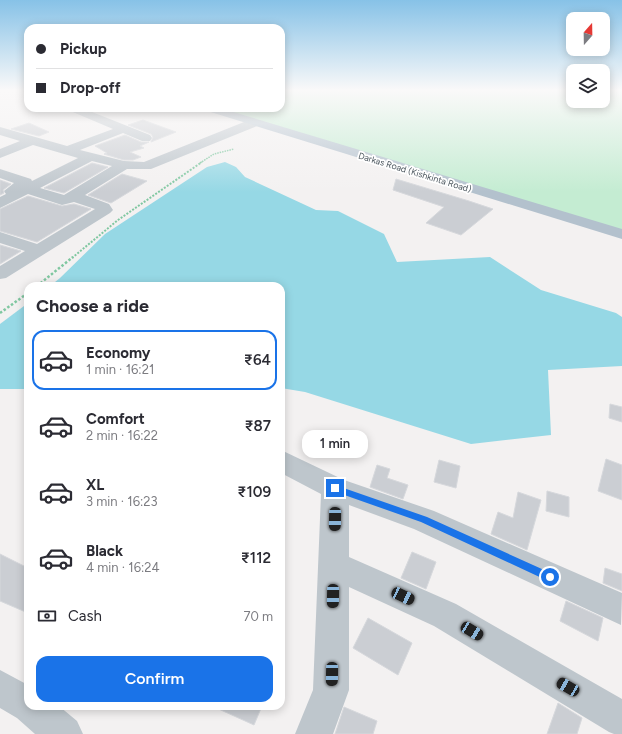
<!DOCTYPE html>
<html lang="en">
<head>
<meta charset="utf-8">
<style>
  :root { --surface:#fff; --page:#f7f7f7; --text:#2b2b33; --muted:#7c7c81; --line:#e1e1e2; --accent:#1a73e8 }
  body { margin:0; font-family:Figtree,sans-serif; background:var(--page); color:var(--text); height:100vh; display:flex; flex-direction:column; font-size:15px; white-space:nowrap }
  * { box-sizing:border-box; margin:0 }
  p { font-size:13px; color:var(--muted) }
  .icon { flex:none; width:22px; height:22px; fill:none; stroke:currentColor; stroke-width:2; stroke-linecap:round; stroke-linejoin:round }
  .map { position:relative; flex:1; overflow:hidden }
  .side { position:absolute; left:24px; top:282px; width:261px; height:428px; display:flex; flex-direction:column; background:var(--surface); border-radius:12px; box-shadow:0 2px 10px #0003 }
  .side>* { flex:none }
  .hud { position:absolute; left:24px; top:24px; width:261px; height:88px; border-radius:12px; box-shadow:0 2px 10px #0003; display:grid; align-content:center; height:88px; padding:0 12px; background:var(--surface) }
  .needle { width:26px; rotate:20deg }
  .fabs { position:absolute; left:566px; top:12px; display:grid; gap:8px }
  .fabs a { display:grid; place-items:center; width:44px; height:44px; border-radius:8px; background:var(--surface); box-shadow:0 2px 10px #0003; font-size:20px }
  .end { position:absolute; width:18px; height:18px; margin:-9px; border:5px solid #1a73e8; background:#fff; box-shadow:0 0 0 2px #fff }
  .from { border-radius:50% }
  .bubble { position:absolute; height:28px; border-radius:12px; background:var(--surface); box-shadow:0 2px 10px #0003; font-size:13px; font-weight:600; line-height:28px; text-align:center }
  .car { position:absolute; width:12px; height:24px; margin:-12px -6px; border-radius:5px; box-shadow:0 0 3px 1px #0007; background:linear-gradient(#222 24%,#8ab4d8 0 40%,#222 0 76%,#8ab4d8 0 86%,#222 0) }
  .hud b { display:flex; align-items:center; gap:14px; height:38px; font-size:15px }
  .hud b+b { border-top:1px solid var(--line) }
  .hud i { width:10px; height:10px; background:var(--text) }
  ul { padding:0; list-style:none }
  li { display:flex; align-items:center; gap:12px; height:60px; margin:0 8px 6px; padding:0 4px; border:2px solid transparent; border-radius:12px }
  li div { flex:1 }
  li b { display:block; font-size:15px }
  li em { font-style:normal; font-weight:600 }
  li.current { border-color:var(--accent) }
  li>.icon { width:36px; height:36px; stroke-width:1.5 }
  h2 { padding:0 12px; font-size:18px; line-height:48px }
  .pay { display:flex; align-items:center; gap:10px; height:44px; padding:0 12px; font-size:15px }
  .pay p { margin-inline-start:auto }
  .primary-button { display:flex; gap:8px; margin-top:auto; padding:8px 12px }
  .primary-button a { flex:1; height:46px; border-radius:12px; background:var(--accent); color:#fff; font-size:16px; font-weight:600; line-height:46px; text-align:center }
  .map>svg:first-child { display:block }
</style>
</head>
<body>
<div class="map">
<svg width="622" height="734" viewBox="0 0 622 734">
  <rect width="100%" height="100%" fill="#f3f1f1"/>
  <polygon fill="#c4ecd2" points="281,90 573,90 573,101 603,101 603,90 622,90 622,233 217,108 281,108"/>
  <g fill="#96d8e5">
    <polygon points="225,162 236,167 245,177 316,210 338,211 384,234 397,262 490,257 541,290 616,313 622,317 622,366 548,370 551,435 471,444 305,392 281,388 281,286 50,286 60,278 105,234 207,167"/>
    <polygon points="28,303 28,389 0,389 0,324"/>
  </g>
  <g fill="#cbced3" stroke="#d6d8dc">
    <polygon points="143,120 176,132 151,142 153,137 151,134 128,125"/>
    <polygon points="29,123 49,132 39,136 11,129"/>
    <polygon points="125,135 141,142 149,142 140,146 144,148 130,152 141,157 133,160 124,160 104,154 107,153 95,146"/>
    <polygon points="92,163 108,167 64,193 44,188"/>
    <polygon points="122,174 147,181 111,203 88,195"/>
    <polygon points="396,179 469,201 493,209 461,235 426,223 444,207 393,190"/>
    <polygon points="0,180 11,184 3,190 4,193 0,195"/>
    <polygon points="28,196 62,206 74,204 91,209 37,242 0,231 0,209"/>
    <polygon points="0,245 21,251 0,264"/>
    <polygon points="610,404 622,407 622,422 609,418"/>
    <polygon points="606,459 622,465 622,500 598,491"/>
    <polygon points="439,460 460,466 456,488 434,482"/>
    <polygon points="377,465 390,469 387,478 408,485 403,499 370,487"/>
    <polygon points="547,491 569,497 569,517 546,511"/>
    <polygon points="518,492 541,500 527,550 491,534 498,512 513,518"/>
    <polygon points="412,552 436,562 426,589 401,578"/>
    <polygon points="0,554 28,568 28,613 0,601"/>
    <polygon points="605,568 622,574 622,591 603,583"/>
    <polygon points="566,601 603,618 598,641 560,621"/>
    <polygon points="368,618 412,643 398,675 353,648"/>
    <polygon points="558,703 582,718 577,734 547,734"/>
    <polygon points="212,706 262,706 254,725"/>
    <polygon points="344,707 377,721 373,734 335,734"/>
  </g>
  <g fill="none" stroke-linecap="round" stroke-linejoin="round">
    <polyline stroke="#7fc7a0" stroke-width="1.5" stroke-dasharray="1.5 1" stroke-linecap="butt" points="200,163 214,154 234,149"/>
    <polyline stroke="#7fc7a0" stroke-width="2" stroke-dasharray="2 1.5" stroke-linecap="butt" points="72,258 118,220 202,162"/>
    <g stroke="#7fc7a0" stroke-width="2.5" stroke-dasharray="2.5 2" stroke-linecap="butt">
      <polyline points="37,286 73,257"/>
      <polyline points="0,313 28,293"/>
    </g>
    <g fill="#bec6cc" fill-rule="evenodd">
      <polygon points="22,90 28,90 28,93 23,92"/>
      <path d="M66,108H82L150,135L152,138L150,141H142L123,133L80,150L124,161L144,162L249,120H257L259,123L257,126L151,169H127L85,195L109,204L113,210L110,213L6,278L0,279V266L25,251L0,243V232L37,244L95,209L74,202L62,205L28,194L0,208V197L6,194L4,191L14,183L0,178V169L31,179L32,181L78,158L33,145L0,158V149L20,141L0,135V127L67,146L113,129L68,110ZM92,161L112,166L64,195L40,188Z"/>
      <polygon points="281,450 344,480 434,511 622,593 621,625 414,529 349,505 349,557 456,604 622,699 622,734 614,734 609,732 434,626 349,587 349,690 333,734 295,734 313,690 321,494 281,473"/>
      <polygon points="0,670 28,685 28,706 59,706 77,721 83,734 35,734 17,718 0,708"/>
    </g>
    <polygon fill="#b3c1cd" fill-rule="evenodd" points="202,108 220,108 622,229 622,239 204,110"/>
  </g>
  <linearGradient id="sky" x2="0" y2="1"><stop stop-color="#87c2e7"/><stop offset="0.47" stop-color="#faf9f9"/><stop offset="1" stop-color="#faf9f9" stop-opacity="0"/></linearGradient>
  <rect width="622" height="192" fill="url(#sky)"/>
  <polygon fill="#1a73e8" points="335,485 427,517 553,574 554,577 553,580 550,581 546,580 421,522 333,491 333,486"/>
  <g text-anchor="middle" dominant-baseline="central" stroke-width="3.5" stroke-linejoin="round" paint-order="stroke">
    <g font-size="9" fill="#4a555d" stroke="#fff">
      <text transform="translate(415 172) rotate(17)">Darkas Road (Kishkinta Road)</text>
    </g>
  </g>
</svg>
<div class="fabs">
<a><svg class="needle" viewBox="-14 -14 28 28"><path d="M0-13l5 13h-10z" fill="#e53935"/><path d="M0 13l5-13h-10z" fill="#7c7c81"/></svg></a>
<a><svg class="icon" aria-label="layers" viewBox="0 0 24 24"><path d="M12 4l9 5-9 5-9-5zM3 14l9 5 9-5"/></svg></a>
</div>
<i class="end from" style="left:550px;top:577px"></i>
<i class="end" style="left:335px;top:488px"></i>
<div class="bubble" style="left:302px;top:430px;width:66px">1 min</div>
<i class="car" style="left:335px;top:519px;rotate:181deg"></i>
<i class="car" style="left:333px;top:596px;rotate:181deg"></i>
<i class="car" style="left:403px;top:596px;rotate:115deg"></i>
<i class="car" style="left:472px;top:631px;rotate:121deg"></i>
<i class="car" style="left:332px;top:674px;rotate:181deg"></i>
<i class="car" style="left:568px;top:687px;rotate:300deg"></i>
<div class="hud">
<b><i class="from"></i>Pickup</b>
<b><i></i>Drop-off</b>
</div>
<section class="side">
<h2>Choose a ride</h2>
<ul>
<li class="current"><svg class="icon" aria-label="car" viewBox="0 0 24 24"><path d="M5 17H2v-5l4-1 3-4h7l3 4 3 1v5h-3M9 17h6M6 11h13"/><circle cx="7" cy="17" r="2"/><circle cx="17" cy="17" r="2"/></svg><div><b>Economy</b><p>1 min · 16:21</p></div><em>₹64</em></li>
<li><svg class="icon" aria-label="car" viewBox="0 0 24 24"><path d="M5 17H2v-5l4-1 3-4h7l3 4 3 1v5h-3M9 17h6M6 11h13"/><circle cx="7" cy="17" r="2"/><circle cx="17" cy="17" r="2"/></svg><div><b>Comfort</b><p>2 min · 16:22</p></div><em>₹87</em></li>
<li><svg class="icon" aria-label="car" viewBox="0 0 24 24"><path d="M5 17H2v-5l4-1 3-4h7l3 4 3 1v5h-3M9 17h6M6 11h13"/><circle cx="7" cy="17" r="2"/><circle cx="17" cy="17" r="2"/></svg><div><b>XL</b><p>3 min · 16:23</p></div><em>₹109</em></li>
<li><svg class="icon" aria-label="car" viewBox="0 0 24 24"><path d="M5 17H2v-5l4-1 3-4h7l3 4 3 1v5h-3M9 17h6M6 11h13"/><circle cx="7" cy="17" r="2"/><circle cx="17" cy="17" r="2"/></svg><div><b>Black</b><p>4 min · 16:24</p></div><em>₹112</em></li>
</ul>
<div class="pay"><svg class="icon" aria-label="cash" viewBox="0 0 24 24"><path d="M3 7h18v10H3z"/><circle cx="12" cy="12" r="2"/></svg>Cash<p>70 m</p></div>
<div class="primary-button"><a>Confirm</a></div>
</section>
</div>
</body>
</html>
